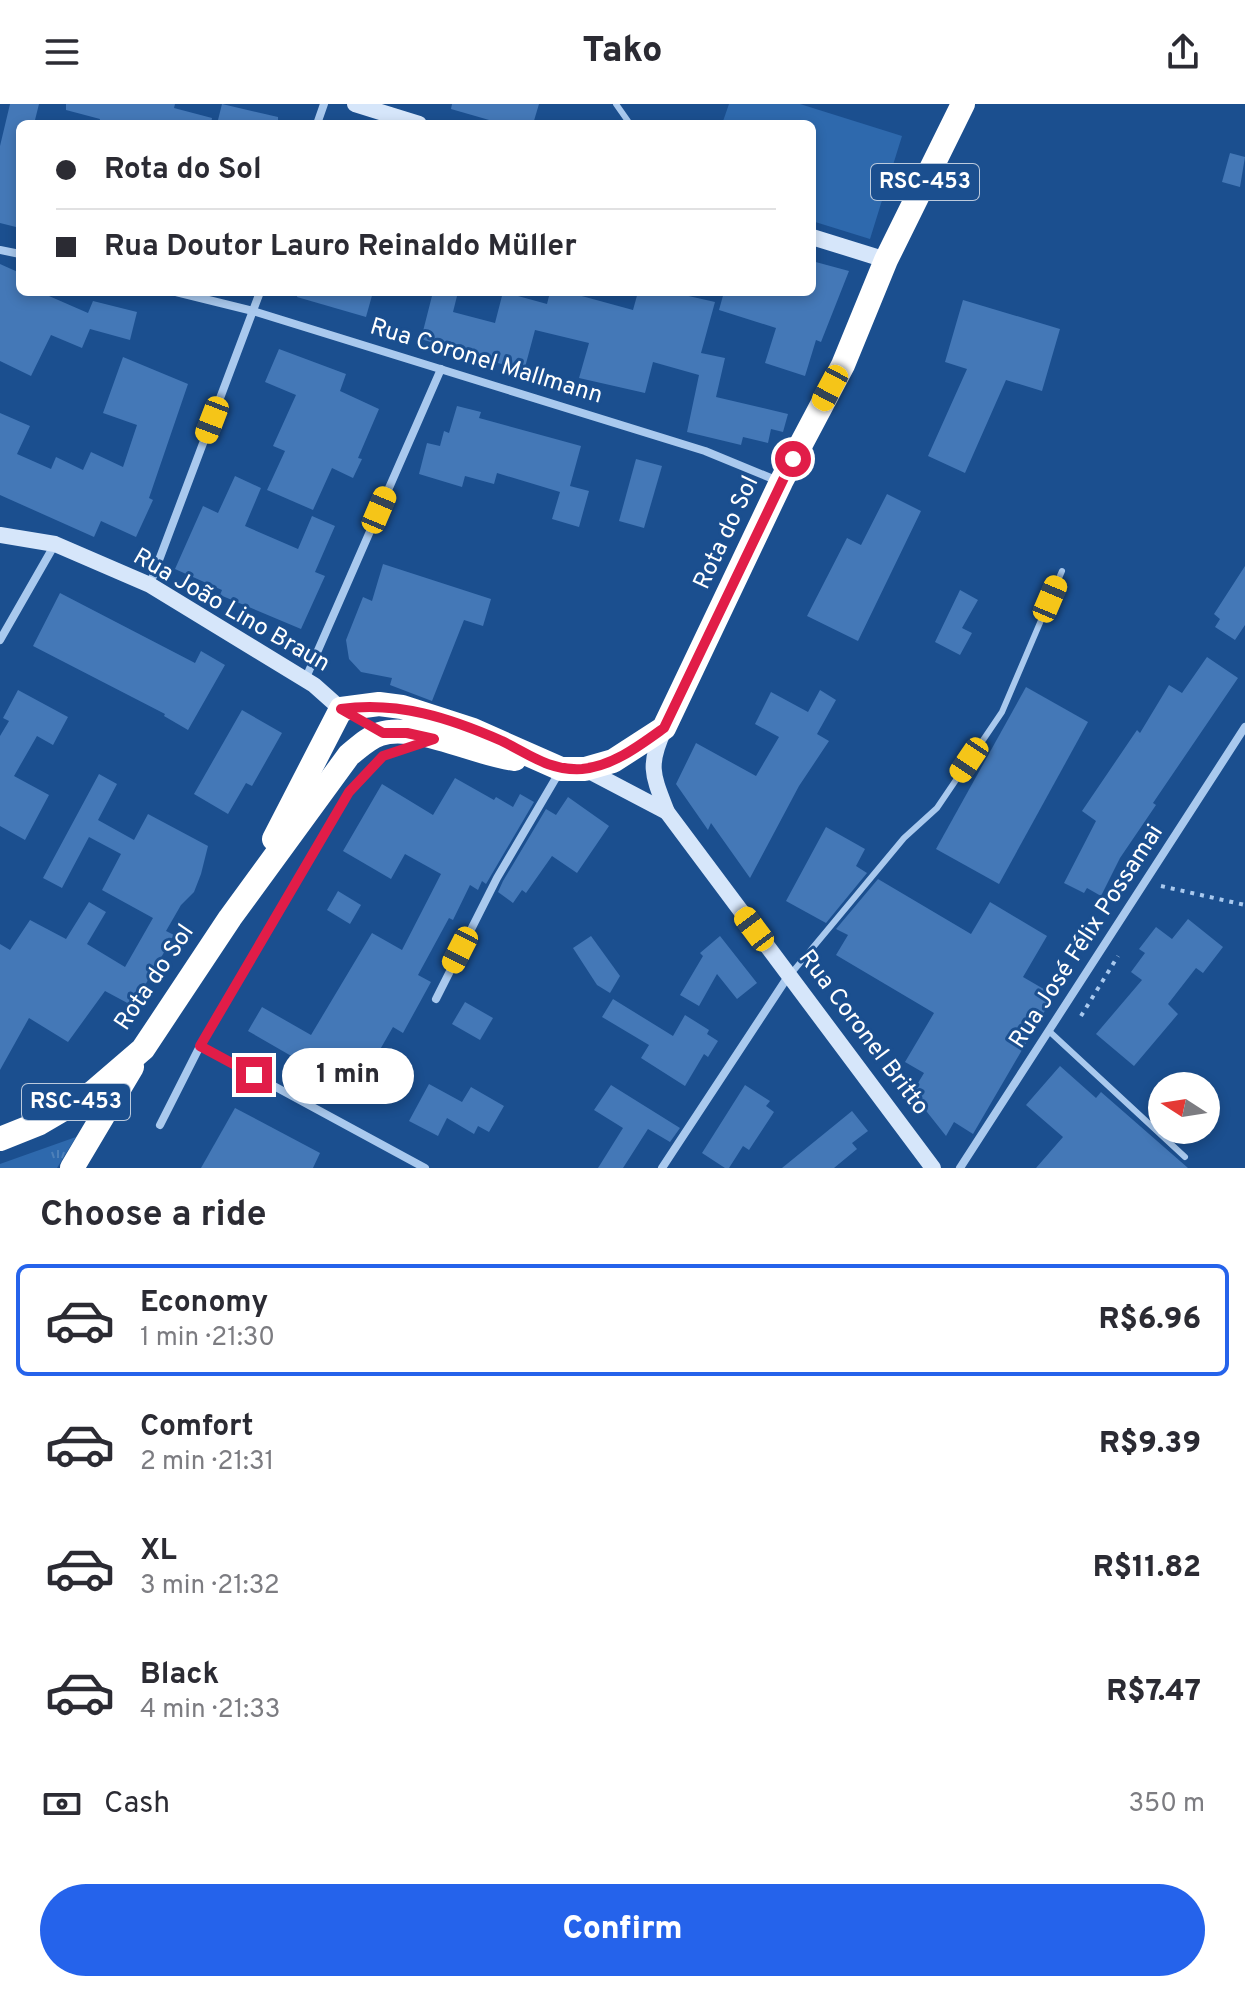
<!DOCTYPE html>
<html lang="en">
<head>
<meta charset="utf-8">
<style>
  :root { --surface:#fff; --page:#f7f7f7; --text:#2b2b33; --muted:#7c7c81; --line:#e1e1e2; --accent:#2563eb }
  body { margin:0; font-family:Overpass,sans-serif; background:var(--page); color:var(--text); height:100vh; display:flex; flex-direction:column; font-size:30px; white-space:nowrap }
  * { box-sizing:border-box; margin:0 }
  p { font-size:26px; color:var(--muted) }
  .icon { flex:none; width:44px; height:44px; fill:none; stroke:currentColor; stroke-width:2; stroke-linecap:round; stroke-linejoin:round }
  .map { position:relative; height:1064px; overflow:hidden }
  .drawer { display:flex; flex-direction:column; background:var(--surface); flex:1 }
  .drawer>* { flex:none }
  .hud { position:absolute; left:16px; top:16px; width:800px; height:176px; border-radius:12px; box-shadow:0 4px 12px #0003; display:grid; align-content:center; height:176px; padding:0 40px; background:var(--surface) }
  .needle { width:52px; rotate:282deg }
  .buttons { position:absolute; left:1148px; top:968px; display:grid; gap:16px }
  .buttons a { display:grid; place-items:center; width:72px; height:72px; border-radius:50%; background:var(--surface); box-shadow:0 4px 12px #0003; font-size:40px }
  .end { position:absolute; width:36px; height:36px; margin:-18px; border:10px solid #e11d48; background:#fff; box-shadow:0 0 0 4px #fff }
  .from { border-radius:50% }
  .bubble { position:absolute; height:56px; border-radius:28px; background:var(--surface); box-shadow:0 4px 12px #0003; font-size:26px; font-weight:800; line-height:56px; text-align:center }
  .car { position:absolute; width:24px; height:48px; margin:-24px -12px; border-radius:10px; box-shadow:0 0 6px 2px #0007; background:linear-gradient(#f5c518 24%,#345 0 40%,#f5c518 0 76%,#345 0 86%,#f5c518 0) }
  .hud b { display:flex; align-items:center; gap:28px; height:76px; font-size:30px }
  .hud b+b { border-top:2px solid var(--line) }
  .hud i { width:20px; height:20px; background:var(--text) }
  ul { padding:0; list-style:none }
  li { display:flex; align-items:center; gap:24px; height:112px; margin:0 16px 12px; padding:0 24px; border:4px solid transparent; border-radius:12px }
  li div { flex:1 }
  li b { display:block; font-size:30px }
  li em { font-style:normal; font-weight:800 }
  li.selected { border-color:var(--accent) }
  li>.icon { width:72px; height:72px; stroke-width:1.5 }
  h2 { padding:0 40px; font-size:36px; line-height:96px }
  .pay { display:flex; align-items:center; gap:20px; height:88px; padding:0 40px; font-size:30px }
  .pay p { margin-inline-start:auto }
  .cta { display:flex; gap:16px; margin-top:auto; padding:16px 40px }
  .cta a { flex:1; height:92px; border-radius:48px; background:var(--accent); color:#fff; font-size:32px; font-weight:800; line-height:92px; text-align:center }
  header { display:flex; justify-content:space-between; align-items:center; height:104px; padding:0 40px; background:var(--surface); font-size:36px; font-weight:800 }
  .map>svg:first-child { display:block }
</style>
</head>
<body>
<header><svg class="icon" aria-label="menu" viewBox="0 0 24 24"><path d="M4 6h16M4 12h16M4 18h16"/></svg>Tako<svg class="icon" aria-label="share" viewBox="0 0 24 24"><path d="M12 15V3M7 8l5-5 5 5M5 13v7h14v-7"/></svg></header>
<div class="map">
<svg width="1245" height="1064" viewBox="0 0 1245 1064">
  <defs>
    <pattern id="grass-tufts" width="24" height="20" patternUnits="userSpaceOnUse" patternTransform="scale(2)"><rect width="24" height="20" fill="#2e69ad"/><path d="M3 7l-1-3M5 7V3M7 7l1-3M15 17l-1-3M17 17v-4M19 17l1-3" fill="none" stroke="#4d80b9"/></pattern>
  </defs>
  <rect width="100%" height="100%" fill="#1b4f8f"/>
  <polygon fill="url(#grass-tufts)" points="76,1033 57,1064 0,1064 0,1060"/>
  <polygon fill="#2e69ad" points="729,0 800,0 902,32 870,135 812,117 812,20 722,20"/>
  <g fill="#4478b7">
    <polygon points="10,0 39,0 34,20 20,20 20,124 0,119 0,42"/>
    <polygon points="66,0 175,0 174,4 212,14 211,20 99,20 100,15 66,6"/>
    <polygon points="222,0 278,13 278,20 217,20"/>
    <polygon points="452,0 539,0 533,20 503,20 451,5"/>
    <polygon points="1230,49 1245,53 1240,83 1222,78"/>
    <polygon points="812,157 849,167 821,238 816,236 805,272 765,259 776,224 719,206 724,188 812,188"/>
    <polygon points="0,160 20,169 20,188 51,188 49,192 88,209 93,197 137,208 130,236 90,225 82,244 51,231 31,272 0,257"/>
    <polygon points="298,188 373,188 366,213 297,193"/>
    <polygon points="433,188 458,188 453,208 495,219 503,188 547,200 550,188 567,188 633,206 638,188 671,188 715,198 701,249 725,254 716,293 788,310 783,328 771,325 768,339 743,333 741,341 687,328 699,271 653,258 645,289 579,274 589,239 535,226 524,267 421,235"/>
    <polygon points="963,196 1060,225 1042,287 1006,276 965,369 928,352 967,265 945,258"/>
    <polygon points="279,245 346,270 340,287 379,305 358,354 362,355 353,374 332,364 313,406 267,386 285,347 273,342 296,291 265,278"/>
    <polygon points="123,253 188,280 149,394 153,396 136,433 101,417 94,433 0,391 0,309 30,322 17,350 51,365 56,353 83,366 91,348 123,363 137,321 103,309"/>
    <polygon points="457,302 481,308 479,314 581,342 570,382 589,387 579,423 552,415 560,388 497,369 494,380 465,372 462,383 419,370 427,339 440,342 444,327 449,329"/>
    <polygon points="636,355 662,362 644,424 619,417"/>
    <polygon points="235,372 261,384 245,422 298,445 312,412 335,422 315,468 325,472 301,525 220,491 222,486 175,465 203,402 218,409"/>
    <polygon points="887,390 921,407 858,537 807,512 847,434 861,441"/>
    <polygon points="383,460 491,495 483,522 464,516 432,597 390,581 392,574 361,568 349,555 346,536 363,493 372,497"/>
    <polygon points="1245,462 1245,521 1235,536 1215,523 1220,515 1214,510"/>
    <polygon points="960,486 978,496 962,524 972,529 960,551 935,538"/>
    <polygon points="60,489 195,559 201,547 225,561 188,626 164,612 165,610 33,542"/>
    <polygon points="1207,553 1238,574 1153,699 1156,701 1120,754 1101,792 1087,784 1084,789 1064,779 1096,717 1082,707 1137,626 1140,629 1169,581 1182,589"/>
    <polygon points="1026,583 1088,618 999,780 936,745"/>
    <polygon points="18,586 68,613 53,641 37,632 14,672 49,691 25,736 0,722 0,632 9,617 3,614"/>
    <polygon points="820,586 836,596 817,630 829,637 799,682 750,774 711,719 708,726 676,680 696,639 756,672 779,633 755,620 771,588 808,608"/>
    <polygon points="242,606 282,629 252,682 246,679 228,710 194,690"/>
    <polygon points="99,670 117,680 98,716 134,736 148,710 208,742 201,770 194,788 181,801 166,827 174,831 133,902 105,887 68,938 29,914 0,966 0,840 10,846 30,816 66,835 89,798 106,808 87,840 125,863 153,814 102,786 121,750 89,733 62,784 43,774"/>
    <polygon points="455,674 494,696 496,693 513,703 520,690 534,698 486,780 482,777 478,786 470,781 453,816 449,814 418,871 431,878 403,929 393,923 374,956 388,965 373,992 334,974 328,983 315,976 312,980 293,969 300,957 248,927 262,903 311,931 372,829 402,846 441,770 405,750 391,775 343,747 382,680 433,711"/>
    <polygon points="568,693 609,722 577,769 552,752 526,789 522,786 513,799 498,788 503,777 546,705 556,711"/>
    <polygon points="826,723 865,745 856,762 867,769 826,819 786,797"/>
    <polygon points="878,775 971,830 990,798 1047,832 1023,873 1054,891 973,1030 954,1018 946,1032 912,989 924,969 905,958 934,909 836,851 848,831 836,825"/>
    <polygon points="338,787 361,801 350,820 327,806"/>
    <polygon points="1188,815 1223,843 1203,869 1196,864 1168,900 1178,910 1134,962 1096,930 1142,876 1131,868 1145,849 1139,845 1156,823 1172,835"/>
    <polygon points="591,832 620,872 610,889 597,881 573,844"/>
    <polygon points="720,832 757,879 737,895 717,870 699,902 680,891 703,852 700,849"/>
    <polygon points="613,895 673,932 685,911 709,926 707,930 718,937 708,953 704,950 685,982 641,954 649,941 602,913"/>
    <polygon points="465,898 493,914 480,936 452,920"/>
    <polygon points="1060,962 1096,994 1101,988 1188,1064 1036,1064 1063,1033 1026,1001"/>
    <polygon points="429,980 462,998 471,983 504,1002 489,1028 478,1022 474,1030 447,1014 438,1032 409,1017"/>
    <polygon points="611,981 680,1024 670,1038 648,1025 623,1064 598,1064 623,1024 594,1006"/>
    <polygon points="745,981 770,997 766,1002 774,1008 749,1046 743,1042 729,1064 725,1064 702,1049"/>
    <polygon points="235,1004 320,1049 313,1064 201,1064"/>
    <polygon points="852,1007 868,1027 852,1039 857,1045 834,1064 782,1064"/>
  </g>
  <g fill="none" stroke-linecap="round" stroke-linejoin="round">
    <g stroke="#a9c9ee" stroke-width="4" stroke-dasharray="4 6" stroke-linecap="butt">
      <polyline points="1161,782 1245,801"/>
      <polyline points="1081,912 1118,852"/>
    </g>
    <g stroke="#a9c9ee" stroke-width="6">
      <polyline points="616,0 630,20"/>
      <polyline points="790,871 904,734 937,704 1002,608 1062,467"/>
      <polyline points="1050,928 1185,1053"/>
    </g>
    <g stroke="#a9c9ee" stroke-width="8">
      <polyline points="317,20 324,0"/>
      <polyline points="0,146 20,150"/>
      <polyline points="176,188 253,207 705,347 778,377"/>
      <polyline points="150,480 260,188"/>
      <polyline points="0,536 55,440"/>
      <polyline points="305,576 441,265"/>
      <polyline points="436,895 497,774 560,667"/>
      <polyline points="200,942 425,1064"/>
      <polyline points="160,1021 200,942 349,688 383,652 421,639"/>
      <polyline points="662,1064 789,871"/>
      <polyline points="960,1064 1245,623"/>
    </g>
    <g stroke="#d6e6fa" stroke-width="16">
      <polyline points="355,0 419,20"/>
      <polyline points="812,133 886,156"/>
      <polyline points="0,431 55,440 150,481 314,581 341,605"/>
      <path d="M664,626C647,662 653,672 667,708L933,1064"/>
      <polyline points="585,665 667,708"/>
    </g>
    <g stroke="#fff" stroke-width="24">
      <polyline points="341,605 379,600 402,603 473,626 561,665 585,665 613,657 664,624 781,378 843,261 886,156 963,0"/>
      <polyline points="274,735 341,605"/>
      <path d="M0,1035L40,1019L93,988L143,945L230,814L349,651C359,643 368,634 380,630C415,618 477,651 515,655"/>
      <polyline points="72,1064 132,963"/>
    </g>
  </g>
  <g fill="none" stroke-linecap="round" stroke-linejoin="round">
    <path stroke="#e11d48" stroke-width="10" d="M254,971L200,942L349,688L383,652L434,635L407,629H383L341,605C398,597 450,614 502,637C529,650 549,667 582,665C613,662 639,642 664,624L793,355"/>
  </g>
  <g text-anchor="middle" dominant-baseline="central" stroke-width="6" stroke-linejoin="round" paint-order="stroke">
    <g fill="#1b4f8f" stroke="#bbcadd" stroke-width="2">
      <rect x="871" y="60" width="108" height="36" rx="6"/>
      <rect x="22" y="980" width="108" height="36" rx="6"/>
    </g>
    <g font-size="22" font-weight="bold" fill="#fff">
      <text x="925" y="78">RSC-453</text>
      <text x="76" y="998">RSC-453</text>
    </g>
    <g font-size="24" fill="#fff" stroke="#1b4f8f">
      <text transform="translate(486 258) rotate(17)">Rua Coronel Mallmann</text>
      <text transform="translate(727 429) rotate(-65)">Rota do Sol</text>
      <text transform="translate(231 507) rotate(30)">Rua João Lino Braun</text>
      <text transform="translate(1087 833) rotate(-57)">Rua José Félix Possamai</text>
      <text transform="translate(155 874) rotate(-56)">Rota do Sol</text>
      <text transform="translate(863 929) rotate(53)">Rua Coronel Britto</text>
    </g>
  </g>
</svg>
<div class="buttons">
<a><svg class="needle" viewBox="-14 -14 28 28"><path d="M0-13l5 13h-10z" fill="#e53935"/><path d="M0 13l5-13h-10z" fill="#7c7c81"/></svg></a>
</div>
<i class="end from" style="left:793px;top:355px"></i>
<i class="end" style="left:254px;top:971px"></i>
<div class="bubble" style="left:282px;top:944px;width:132px">1 min</div>
<i class="car" style="left:830px;top:284px;rotate:208deg"></i>
<i class="car" style="left:212px;top:316px;rotate:201deg"></i>
<i class="car" style="left:379px;top:406px;rotate:23deg"></i>
<i class="car" style="left:1050px;top:495px;rotate:23deg"></i>
<i class="car" style="left:969px;top:656px;rotate:214deg"></i>
<i class="car" style="left:754px;top:825px;rotate:323deg"></i>
<i class="car" style="left:460px;top:846px;rotate:207deg"></i>
<div class="hud">
<b><i class="from"></i>Rota do Sol</b>
<b><i></i>Rua Doutor Lauro Reinaldo Müller</b>
</div>
</div>
<section class="drawer">
<h2>Choose a ride</h2>
<ul>
<li class="selected"><svg class="icon" aria-label="car" viewBox="0 0 24 24"><path d="M5 17H2v-5l4-1 3-4h7l3 4 3 1v5h-3M9 17h6M6 11h13"/><circle cx="7" cy="17" r="2"/><circle cx="17" cy="17" r="2"/></svg><div><b>Economy</b><p>1 min · 21:30</p></div><em>R$6.96</em></li>
<li><svg class="icon" aria-label="car" viewBox="0 0 24 24"><path d="M5 17H2v-5l4-1 3-4h7l3 4 3 1v5h-3M9 17h6M6 11h13"/><circle cx="7" cy="17" r="2"/><circle cx="17" cy="17" r="2"/></svg><div><b>Comfort</b><p>2 min · 21:31</p></div><em>R$9.39</em></li>
<li><svg class="icon" aria-label="car" viewBox="0 0 24 24"><path d="M5 17H2v-5l4-1 3-4h7l3 4 3 1v5h-3M9 17h6M6 11h13"/><circle cx="7" cy="17" r="2"/><circle cx="17" cy="17" r="2"/></svg><div><b>XL</b><p>3 min · 21:32</p></div><em>R$11.82</em></li>
<li><svg class="icon" aria-label="car" viewBox="0 0 24 24"><path d="M5 17H2v-5l4-1 3-4h7l3 4 3 1v5h-3M9 17h6M6 11h13"/><circle cx="7" cy="17" r="2"/><circle cx="17" cy="17" r="2"/></svg><div><b>Black</b><p>4 min · 21:33</p></div><em>R$7.47</em></li>
</ul>
<div class="pay"><svg class="icon" aria-label="cash" viewBox="0 0 24 24"><path d="M3 7h18v10H3z"/><circle cx="12" cy="12" r="2"/></svg>Cash<p>350 m</p></div>
<div class="cta"><a>Confirm</a></div>
</section>
</body>
</html>
